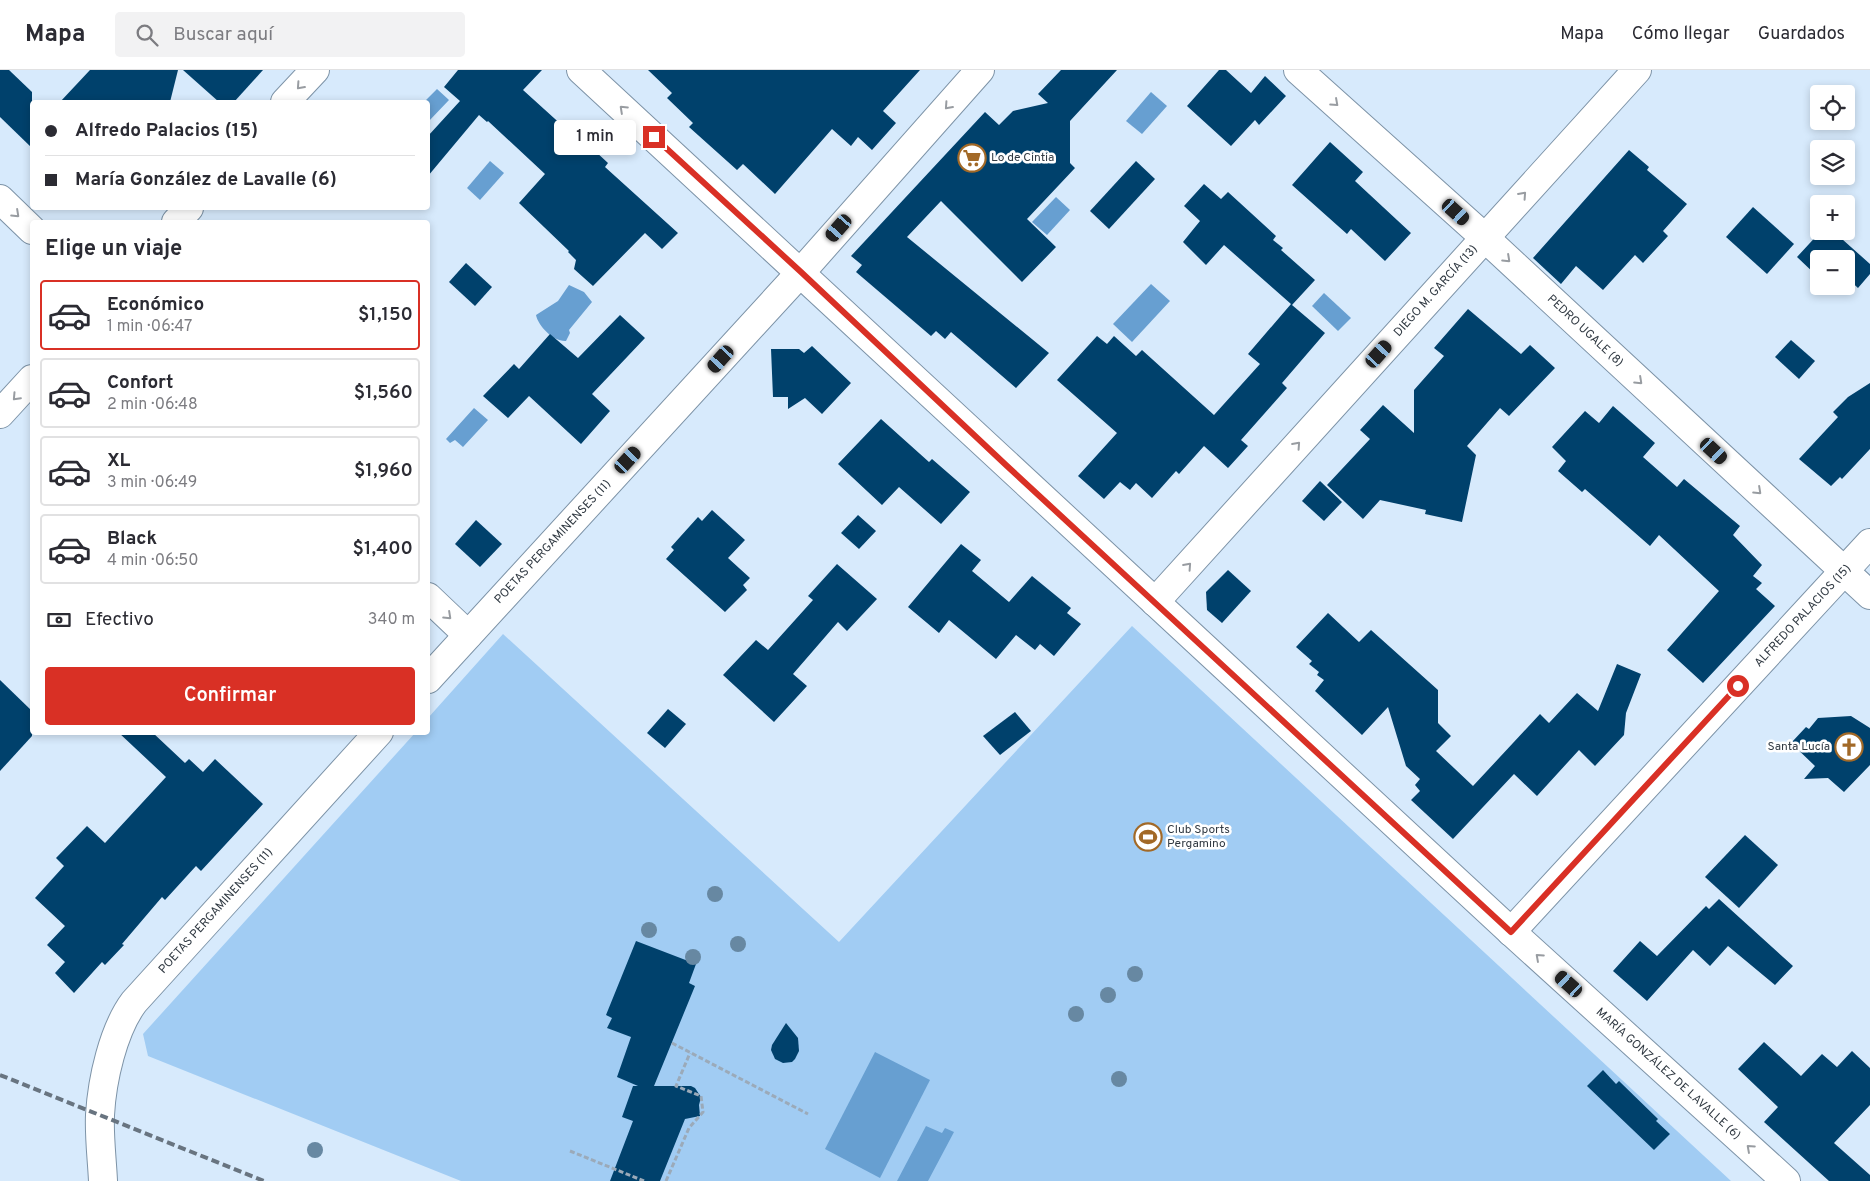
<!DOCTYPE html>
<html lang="es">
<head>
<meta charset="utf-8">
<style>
  :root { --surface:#fff; --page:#f2f2f3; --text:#2b2b33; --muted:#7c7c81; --line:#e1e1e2; --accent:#d93025 }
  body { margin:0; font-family:Overpass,sans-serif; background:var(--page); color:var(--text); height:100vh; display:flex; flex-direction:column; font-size:19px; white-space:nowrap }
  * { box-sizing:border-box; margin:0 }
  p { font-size:16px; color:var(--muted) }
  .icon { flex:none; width:28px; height:28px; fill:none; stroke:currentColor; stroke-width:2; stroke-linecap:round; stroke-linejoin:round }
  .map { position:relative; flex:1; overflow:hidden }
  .side { position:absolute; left:30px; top:150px; width:400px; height:515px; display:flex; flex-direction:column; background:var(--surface); border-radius:5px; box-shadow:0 2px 8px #0003 }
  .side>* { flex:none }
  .top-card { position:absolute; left:30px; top:30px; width:400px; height:110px; border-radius:5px; box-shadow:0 2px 8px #0003; display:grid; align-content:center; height:110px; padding:0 15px; background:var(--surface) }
  .controls { position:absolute; left:1810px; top:15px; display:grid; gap:10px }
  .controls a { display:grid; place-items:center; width:45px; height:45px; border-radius:5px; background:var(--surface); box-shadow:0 2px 8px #0003; font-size:25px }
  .end { position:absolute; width:22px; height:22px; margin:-11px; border:6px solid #d93025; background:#fff; box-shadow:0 0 0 2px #fff }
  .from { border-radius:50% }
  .bubble { position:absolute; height:35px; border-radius:5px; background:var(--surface); box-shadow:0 2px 8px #0003; font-size:16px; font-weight:600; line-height:35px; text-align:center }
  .car { position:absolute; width:15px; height:30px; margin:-15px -8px; border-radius:6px; box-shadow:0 0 4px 1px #0007; background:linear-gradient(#222 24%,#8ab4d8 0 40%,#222 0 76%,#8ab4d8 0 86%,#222 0) }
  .top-card b { display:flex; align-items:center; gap:18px; height:48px; font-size:19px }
  .top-card b+b { border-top:1px solid var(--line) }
  .top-card i { width:12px; height:12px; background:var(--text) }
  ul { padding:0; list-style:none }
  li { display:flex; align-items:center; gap:15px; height:70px; margin:0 10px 8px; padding:0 5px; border:2px solid var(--line); border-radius:5px }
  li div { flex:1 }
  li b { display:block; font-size:19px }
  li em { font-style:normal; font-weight:600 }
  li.current { border-color:var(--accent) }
  li>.icon { width:45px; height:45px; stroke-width:1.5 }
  h2 { padding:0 15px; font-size:22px; line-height:60px }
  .pay { display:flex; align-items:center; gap:12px; height:55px; padding:0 15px; font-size:19px }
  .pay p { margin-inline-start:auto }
  .cta { display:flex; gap:10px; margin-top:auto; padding:10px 15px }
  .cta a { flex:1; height:58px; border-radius:5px; background:var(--accent); color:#fff; font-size:20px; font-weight:600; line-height:58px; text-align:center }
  header { display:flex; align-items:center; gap:30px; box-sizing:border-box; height:70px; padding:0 25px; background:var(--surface); border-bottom:1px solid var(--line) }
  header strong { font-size:24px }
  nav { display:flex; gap:28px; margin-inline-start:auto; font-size:18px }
  .search { width:350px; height:45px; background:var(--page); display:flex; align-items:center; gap:12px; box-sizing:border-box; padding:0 18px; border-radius:5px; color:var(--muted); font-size:19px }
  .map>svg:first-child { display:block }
</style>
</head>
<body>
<header>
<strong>Mapa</strong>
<div class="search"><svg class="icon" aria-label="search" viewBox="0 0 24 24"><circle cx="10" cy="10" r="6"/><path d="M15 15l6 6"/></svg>Buscar aquí</div>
<nav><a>Mapa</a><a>Cómo llegar</a><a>Guardados</a></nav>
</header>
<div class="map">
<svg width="1870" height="1111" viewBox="0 0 1870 1111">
  <rect width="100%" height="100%" fill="#d7eafc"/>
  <polygon fill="#a1ccf3" points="1132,556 1731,1111 461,1111 148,986 143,964 415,663 428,662 428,648 503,564 839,872"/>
  <g fill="#679fd1">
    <polygon points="437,19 449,30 428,52 428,32 424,32"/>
    <polygon points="1151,22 1167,36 1142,64 1126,51"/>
    <polygon points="490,91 504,103 480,130 467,118"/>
    <polygon points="1056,127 1070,140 1047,165 1032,152"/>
    <polygon points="1151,214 1170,231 1132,272 1113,254"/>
    <path d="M569,215L584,222L592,232L569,260L570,263L566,271C554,272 538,256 536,245L558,231Z"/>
    <polygon points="1324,223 1351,248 1338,261 1312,236"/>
    <polygon points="474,338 488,350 463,377 455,370 450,373 446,369"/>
    <polygon points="875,982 930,1010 880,1108 825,1079"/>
    <polygon points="926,1056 942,1063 945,1058 954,1062 928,1111 897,1111"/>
  </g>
  <g fill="#00416c">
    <polygon points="0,0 9,0 32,22 32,78 0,47"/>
    <polygon points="90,0 178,0 170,32 60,32"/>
    <polygon points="183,0 263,0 234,32 219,32"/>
    <polygon points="458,0 542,0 523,20 565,58 568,56 608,93 605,97 678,163 662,179 645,163 593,216 574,199 576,190 568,182 569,181 519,133 545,104 488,51 487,52 479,45 428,106 428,66 460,31 444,17"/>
    <polygon points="648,0 920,0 883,41 896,53 872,80 858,67 851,76 832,59 775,124 743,94 737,100 689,57 693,53 667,28 672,23"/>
    <polygon points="1061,0 1117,0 1070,51 1070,93 1075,98 1027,149 1056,177 1022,212 941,131 907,167 1049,283 1016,318 951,262 945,269 936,261 931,266 856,202 862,195 851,186 985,42 999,55 1013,41 1048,33 1038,24"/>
    <polygon points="1219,0 1226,0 1251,23 1265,6 1286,26 1259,55 1255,50 1231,76 1187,36"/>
    <polygon points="1330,72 1363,102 1355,111 1411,163 1385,191 1351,159 1347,164 1292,115"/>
    <polygon points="1629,80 1649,97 1647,100 1687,134 1663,161 1668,166 1643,193 1635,185 1603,220 1576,196 1561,214 1533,188"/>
    <polygon points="1136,91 1155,109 1109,159 1090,141"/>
    <polygon points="1204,114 1221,129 1228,122 1276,166 1273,170 1283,178 1281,180 1315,210 1292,235 1325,263 1282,313 1287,318 1241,370 1248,376 1228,398 1204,376 1179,404 1176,401 1152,428 1136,413 1130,420 1120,412 1104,429 1078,406 1117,363 1057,310 1097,266 1107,274 1114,266 1136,286 1142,280 1214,345 1260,294 1248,284 1291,234 1224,175 1206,195 1183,172 1200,151 1184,136"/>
    <polygon points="1753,137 1794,174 1767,204 1726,167"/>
    <polygon points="1821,161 1833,161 1870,194 1870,204 1858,218 1846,207 1846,189 1819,189 1819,204 1816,205 1797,187"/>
    <polygon points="466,193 492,217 475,236 449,212"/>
    <polygon points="1468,239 1521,284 1530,275 1555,298 1509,346 1500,338 1467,376 1476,385 1462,452 1425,444 1426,440 1380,430 1363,449 1327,415 1370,369 1360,360 1383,335 1414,363 1414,320 1444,286 1434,278"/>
    <polygon points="620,245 645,268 592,324 610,341 581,374 529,326 508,348 483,326 514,294 519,299 550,264 578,288"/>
    <polygon points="1791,270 1815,291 1799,309 1775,287"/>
    <polygon points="812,276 851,313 822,344 805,328 788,339 788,327 773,327 771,279 799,279 804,283"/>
    <polygon points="1870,313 1870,379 1842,409 1840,407 1831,416 1799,389 1838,347 1833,342 1848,327"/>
    <polygon points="1613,336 1655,373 1643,387 1677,417 1684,409 1740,456 1733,465 1762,495 1753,506 1762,513 1756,519 1775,536 1703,613 1667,580 1719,521 1659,465 1650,476 1585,419 1582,422 1558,401 1566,391 1552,377 1585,341 1599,353"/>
    <polygon points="881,349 929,392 932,389 970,422 941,454 899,417 882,435 838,394"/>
    <polygon points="1320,411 1342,432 1324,451 1302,431"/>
    <polygon points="712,440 745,470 728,488 750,508 743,515 747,520 725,542 666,489 674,480 671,477 698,447 702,451"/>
    <polygon points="858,445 876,461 859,479 841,463"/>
    <polygon points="476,450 502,474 480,497 455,474"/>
    <polygon points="961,474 981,490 972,501 1009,532 1032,506 1071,538 1067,543 1081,554 1054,586 1040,574 1035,580 1016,565 996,589 949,550 939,563 908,537"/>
    <polygon points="837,494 877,529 847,561 838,552 793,604 807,616 774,652 723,605 756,570 768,580 813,530 808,526"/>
    <polygon points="1228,500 1251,521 1222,553 1207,540 1206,522"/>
    <polygon points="1328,543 1359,572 1371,560 1438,620 1438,653 1451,666 1436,681 1473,716 1540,644 1549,653 1577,623 1598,641 1617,594 1641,604 1626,643 1624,665 1595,696 1579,680 1537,726 1514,704 1453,769 1411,730 1420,721 1415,715 1420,709 1406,696 1388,637 1362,665 1315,621 1324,610 1317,605 1319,602 1309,594 1312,591 1296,577"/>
    <polygon points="0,610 32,641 32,666 0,701"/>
    <polygon points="668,639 686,654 665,678 647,663"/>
    <polygon points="1015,642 1031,661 1000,685 983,666"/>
    <polygon points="1851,646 1870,658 1870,695 1844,722 1828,708 1804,709 1815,696 1791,673 1806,657 1809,659 1818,648"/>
    <polygon points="118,662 152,662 185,693 189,689 203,702 215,689 263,734 201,801 196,796 165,830 162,827 122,874 124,875 105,895 102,892 74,923 55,903 65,892 47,875 65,856 35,828 64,796 56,788 87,756 105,773 166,707"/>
    <polygon points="1745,765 1778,795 1739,838 1705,807"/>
    <polygon points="1719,829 1793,896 1775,915 1728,876 1710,896 1693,880 1647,931 1613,901 1640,871 1657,886 1706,836 1709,839"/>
    <polygon points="636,871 696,894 689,913 695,916 654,1016 691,1016 695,1018 701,1027 699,1035 700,1046 685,1049 660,1111 610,1111 633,1051 622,1047 633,1016 638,1016 617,1007 631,967 607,958 612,948 606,945"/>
    <polygon points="786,953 798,968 799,981 795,989 792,992 783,993 775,989 771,980 772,975"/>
    <polygon points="1764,972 1801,1006 1822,984 1837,997 1852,981 1870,998 1870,1035 1834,1073 1870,1105 1870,1111 1829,1111 1764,1052 1778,1037 1738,999"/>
    <polygon points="1603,1000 1616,1014 1619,1011 1658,1049 1656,1051 1670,1064 1654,1080 1587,1016"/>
  </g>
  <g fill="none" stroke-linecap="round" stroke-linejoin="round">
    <g stroke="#7d93a7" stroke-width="30">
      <g id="street">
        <polyline points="581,0 1507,858 1786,1111"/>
        <polyline points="1298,0 1484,167 1870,525"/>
        <polyline points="285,32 315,0"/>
        <polyline points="0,129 32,160"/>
        <polyline points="176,152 189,138"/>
        <polyline points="0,344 32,309"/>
        <polyline points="428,527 468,565"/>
        <polyline points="1155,532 1637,0"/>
        <polyline points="428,609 801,202 980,0"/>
        <polyline points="1511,862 1870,473"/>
        <path d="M103,1111C102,1089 99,1067 100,1045C102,1010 113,960 134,932L379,662"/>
      </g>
    </g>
    <g stroke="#9baab9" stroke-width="3" stroke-dasharray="5 2.5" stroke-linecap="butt">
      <polyline points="672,973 808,1044"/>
      <polyline points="570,1081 644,1111"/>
      <polyline points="666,1111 689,1058 703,1042 701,1026 676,1016 690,983"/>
    </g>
    <use href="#street" stroke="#fff" stroke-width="28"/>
    <polyline stroke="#687480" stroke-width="4" stroke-dasharray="8 4" stroke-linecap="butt" points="0,1005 264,1111"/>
  </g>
  <g fill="#6788a2">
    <circle cx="715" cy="824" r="8"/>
    <circle cx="649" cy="860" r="8"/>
    <circle cx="738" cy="874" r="8"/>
    <circle cx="693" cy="887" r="8"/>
    <circle cx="1135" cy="904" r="8"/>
    <circle cx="1108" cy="925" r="8"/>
    <circle cx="1076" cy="944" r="8"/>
    <circle cx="1119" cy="1009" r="8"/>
    <circle cx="315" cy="1080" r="8"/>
  </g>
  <defs><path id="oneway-chevron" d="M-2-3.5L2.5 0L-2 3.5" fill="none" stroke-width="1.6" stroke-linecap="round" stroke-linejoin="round" transform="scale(1.25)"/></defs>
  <g stroke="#989ca1">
    <use href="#oneway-chevron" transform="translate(300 16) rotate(132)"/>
    <use href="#oneway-chevron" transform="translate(1335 33) rotate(42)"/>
    <use href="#oneway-chevron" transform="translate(948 36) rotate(132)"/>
    <use href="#oneway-chevron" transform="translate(623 39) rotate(-137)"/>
    <use href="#oneway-chevron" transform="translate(1523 125) rotate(-48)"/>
    <use href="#oneway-chevron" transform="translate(16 144) rotate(43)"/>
    <use href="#oneway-chevron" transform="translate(1507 189) rotate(43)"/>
    <use href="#oneway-chevron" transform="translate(1639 311) rotate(43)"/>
    <use href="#oneway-chevron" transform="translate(16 327) rotate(133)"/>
    <use href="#oneway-chevron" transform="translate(1297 375) rotate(-48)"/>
    <use href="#oneway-chevron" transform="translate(1758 421) rotate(43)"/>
    <use href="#oneway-chevron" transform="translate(1188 496) rotate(-48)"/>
    <use href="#oneway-chevron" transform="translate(448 546) rotate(43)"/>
    <use href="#oneway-chevron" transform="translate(1539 887) rotate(-138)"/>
    <use href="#oneway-chevron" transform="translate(1750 1078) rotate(-138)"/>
  </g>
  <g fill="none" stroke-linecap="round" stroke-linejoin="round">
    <polyline stroke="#d93025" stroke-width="6" points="654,67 801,202 1007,396 1511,862 1738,616"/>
  </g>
  <defs>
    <g id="supermarket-ring" transform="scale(1.4375)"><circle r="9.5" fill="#fff" stroke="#a26927" stroke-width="1.5"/><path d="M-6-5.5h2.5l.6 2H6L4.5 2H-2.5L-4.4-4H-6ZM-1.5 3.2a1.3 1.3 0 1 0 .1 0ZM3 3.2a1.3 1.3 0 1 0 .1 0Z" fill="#a26927"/></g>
    <g id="church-ring" transform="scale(1.4375)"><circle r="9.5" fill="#fff" stroke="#a26927" stroke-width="1.5"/><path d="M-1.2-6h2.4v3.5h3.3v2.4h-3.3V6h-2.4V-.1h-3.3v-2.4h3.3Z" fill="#a26927"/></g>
    <g id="stadium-ring" transform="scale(1.4375)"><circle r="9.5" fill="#fff" stroke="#a26927" stroke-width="1.5"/><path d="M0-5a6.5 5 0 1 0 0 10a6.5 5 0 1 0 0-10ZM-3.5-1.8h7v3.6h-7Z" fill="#a26927"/></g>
  </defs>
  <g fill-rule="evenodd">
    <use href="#supermarket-ring" x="972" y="88"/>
    <use href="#church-ring" x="1849" y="677"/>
    <use href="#stadium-ring" x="1148" y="767"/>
  </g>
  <g text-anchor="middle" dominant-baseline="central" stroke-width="5" stroke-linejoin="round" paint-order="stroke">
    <g font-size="12" fill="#313a43" stroke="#fff" text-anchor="start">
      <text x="991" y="88">Lo de Cintia</text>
      <text x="1830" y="677" text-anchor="end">Santa Lucía</text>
      <text x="1167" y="760">Club Sports<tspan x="1167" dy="14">Pergamino</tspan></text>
    </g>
    <g font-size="12" fill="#313a43" stroke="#fff">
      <text transform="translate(1436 221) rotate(-48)">DIEGO M. GARCÍA (13)</text>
      <text transform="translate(1585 261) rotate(43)">PEDRO UGALE (8)</text>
      <text transform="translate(553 472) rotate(-47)">POETAS PERGAMINENSES (11)</text>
      <text transform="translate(1803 546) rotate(-47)">ALFREDO PALACIOS (15)</text>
      <text transform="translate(216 841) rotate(-48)">POETAS PERGAMINENSES (11)</text>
      <text transform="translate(1668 1004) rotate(42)">MARÍA GONZÁLEZ DE LAVALLE (6)</text>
    </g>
  </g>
</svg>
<div class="controls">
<a><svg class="icon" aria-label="locate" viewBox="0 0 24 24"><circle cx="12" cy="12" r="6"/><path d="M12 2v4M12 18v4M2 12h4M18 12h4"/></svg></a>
<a><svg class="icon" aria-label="layers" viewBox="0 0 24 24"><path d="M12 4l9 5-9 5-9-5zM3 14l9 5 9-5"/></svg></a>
<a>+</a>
<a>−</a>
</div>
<i class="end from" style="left:1738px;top:616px"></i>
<i class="end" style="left:654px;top:67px"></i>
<div class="bubble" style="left:554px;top:50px;width:82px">1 min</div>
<i class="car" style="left:1456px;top:142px;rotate:132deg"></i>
<i class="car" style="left:839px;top:158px;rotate:221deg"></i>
<i class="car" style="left:1379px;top:284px;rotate:42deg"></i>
<i class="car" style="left:721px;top:289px;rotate:222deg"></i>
<i class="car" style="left:1714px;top:381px;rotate:133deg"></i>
<i class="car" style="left:628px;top:390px;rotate:43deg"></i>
<i class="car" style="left:1569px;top:914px;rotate:312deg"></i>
<div class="top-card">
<b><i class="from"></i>Alfredo Palacios (15)</b>
<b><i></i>María González de Lavalle (6)</b>
</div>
<section class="side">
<h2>Elige un viaje</h2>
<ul>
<li class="current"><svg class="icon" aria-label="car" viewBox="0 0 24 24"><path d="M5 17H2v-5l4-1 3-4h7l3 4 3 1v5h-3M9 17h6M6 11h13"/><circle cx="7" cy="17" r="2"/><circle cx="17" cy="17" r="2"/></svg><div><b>Económico</b><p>1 min · 06:47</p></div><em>$1,150</em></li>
<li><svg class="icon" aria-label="car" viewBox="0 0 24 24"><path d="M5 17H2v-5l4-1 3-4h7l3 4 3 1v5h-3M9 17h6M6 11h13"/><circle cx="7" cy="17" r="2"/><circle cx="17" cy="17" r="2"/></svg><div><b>Confort</b><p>2 min · 06:48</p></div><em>$1,560</em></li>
<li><svg class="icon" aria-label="car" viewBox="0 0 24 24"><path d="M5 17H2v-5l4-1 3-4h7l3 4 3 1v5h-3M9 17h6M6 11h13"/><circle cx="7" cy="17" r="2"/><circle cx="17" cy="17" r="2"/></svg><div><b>XL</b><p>3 min · 06:49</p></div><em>$1,960</em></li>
<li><svg class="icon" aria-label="car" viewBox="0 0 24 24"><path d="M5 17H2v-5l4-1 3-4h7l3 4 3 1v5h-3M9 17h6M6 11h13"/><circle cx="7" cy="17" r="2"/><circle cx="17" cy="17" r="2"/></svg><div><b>Black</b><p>4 min · 06:50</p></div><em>$1,400</em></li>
</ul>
<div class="pay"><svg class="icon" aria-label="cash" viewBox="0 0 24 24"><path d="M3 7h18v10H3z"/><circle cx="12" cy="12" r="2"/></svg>Efectivo<p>340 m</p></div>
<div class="cta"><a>Confirmar</a></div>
</section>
</div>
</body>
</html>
